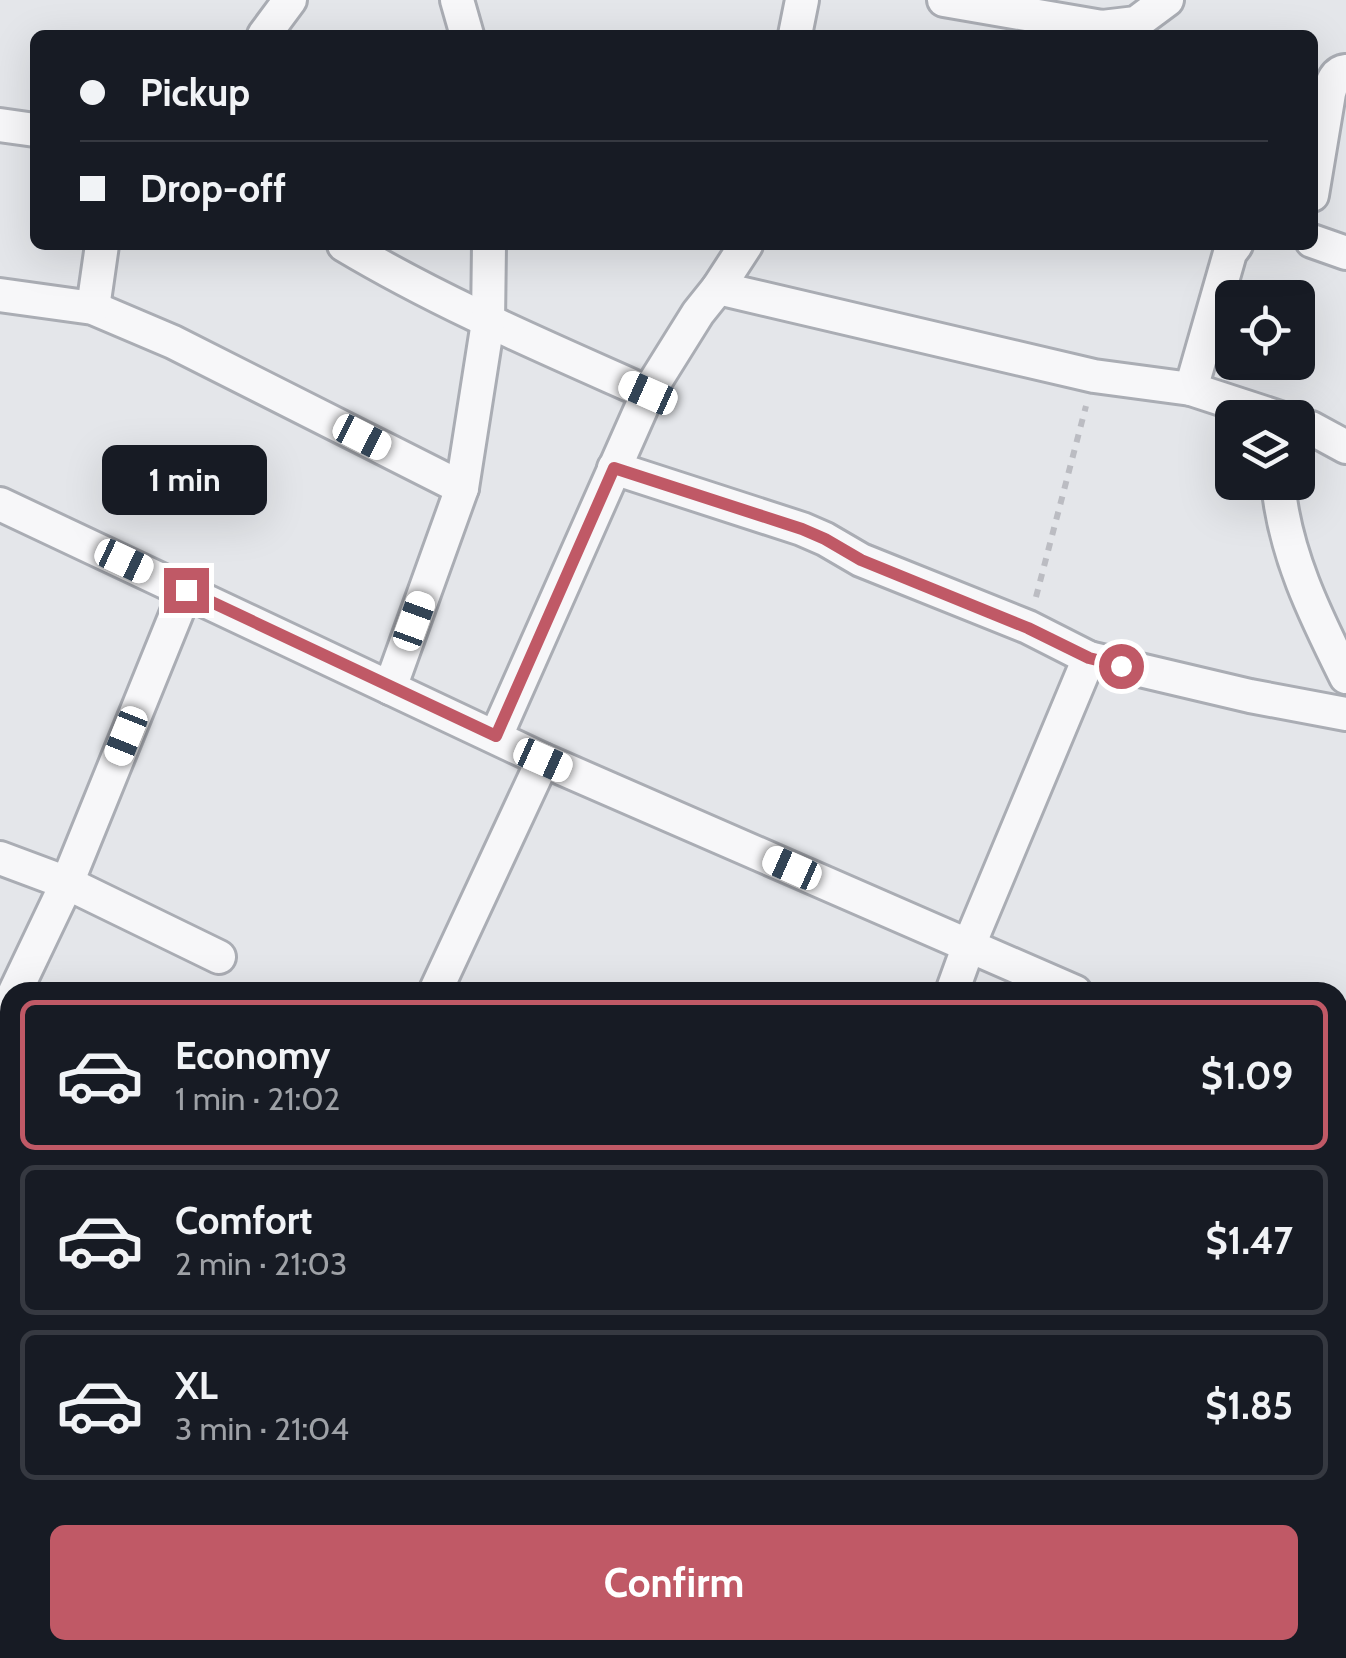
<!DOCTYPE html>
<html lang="en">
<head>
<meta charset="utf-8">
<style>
  :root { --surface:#171b24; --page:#20242c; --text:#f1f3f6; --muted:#9ea1a6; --line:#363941; --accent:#c05966 }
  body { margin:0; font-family:Cabin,sans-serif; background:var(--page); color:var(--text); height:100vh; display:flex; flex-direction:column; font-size:38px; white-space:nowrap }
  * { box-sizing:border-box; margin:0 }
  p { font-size:32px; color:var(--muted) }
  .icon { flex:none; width:55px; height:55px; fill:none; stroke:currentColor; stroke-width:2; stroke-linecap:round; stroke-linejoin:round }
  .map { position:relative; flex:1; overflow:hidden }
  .sheet { position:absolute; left:0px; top:982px; width:1348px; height:678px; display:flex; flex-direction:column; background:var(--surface); border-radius:30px 30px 0 0; box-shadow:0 10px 40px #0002 }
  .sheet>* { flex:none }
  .banner { position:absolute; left:30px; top:30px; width:1288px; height:220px; border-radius:15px; box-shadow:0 10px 40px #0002; display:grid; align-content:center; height:220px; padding:0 50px; background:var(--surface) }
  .buttons { position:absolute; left:1215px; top:280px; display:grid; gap:20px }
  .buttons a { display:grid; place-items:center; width:100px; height:100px; border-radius:15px; background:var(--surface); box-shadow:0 10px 40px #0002; font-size:50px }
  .end { position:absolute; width:45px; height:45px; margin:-22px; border:12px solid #c05966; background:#fff; box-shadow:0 0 0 5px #fff }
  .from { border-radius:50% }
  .bubble { position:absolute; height:70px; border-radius:15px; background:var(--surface); box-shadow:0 10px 40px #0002; font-size:32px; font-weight:700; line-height:70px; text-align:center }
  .car { position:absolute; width:30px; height:60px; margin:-30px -15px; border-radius:12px; box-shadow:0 0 8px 2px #0007; background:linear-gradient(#fff 24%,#345 0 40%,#fff 0 76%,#345 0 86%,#fff 0) }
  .banner b { display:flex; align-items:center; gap:35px; height:95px; font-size:38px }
  .banner b+b { border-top:2px solid var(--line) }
  .banner i { width:25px; height:25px; background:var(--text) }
  ul { padding:18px 0 0; list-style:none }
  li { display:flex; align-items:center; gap:30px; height:150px; margin:0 20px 15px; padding:0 30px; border:5px solid var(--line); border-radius:15px }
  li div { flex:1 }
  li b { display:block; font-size:38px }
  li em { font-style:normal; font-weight:700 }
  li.selected { border-color:var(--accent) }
  li>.icon { width:90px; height:90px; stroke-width:1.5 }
  .action { display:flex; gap:20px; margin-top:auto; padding:20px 50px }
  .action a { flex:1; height:115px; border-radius:15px; background:var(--accent); color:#fff; font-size:40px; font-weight:700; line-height:115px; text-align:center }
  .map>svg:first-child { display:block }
</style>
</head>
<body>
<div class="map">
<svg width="1346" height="1658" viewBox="0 0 1346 1658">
  <rect width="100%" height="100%" fill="#e4e6ea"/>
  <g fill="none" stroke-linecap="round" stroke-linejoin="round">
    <g stroke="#a4b4c6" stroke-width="10">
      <polyline points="0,1408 10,1409"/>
      <polyline points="1338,1600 1346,1601"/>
    </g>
    <g stroke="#aaadb4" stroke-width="38">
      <g id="minor">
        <polyline points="457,0 467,35"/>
        <polyline points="944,0 1102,27 1136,23 1167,0"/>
        <polyline points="264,35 290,0"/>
        <polyline points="795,35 802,0"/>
        <polyline points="0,125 35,130"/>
        <path d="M1312,195L1329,93C1332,83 1335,72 1346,71"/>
        <polyline points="1312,241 1346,253"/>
        <path d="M344,245C441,303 545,347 648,393"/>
        <polyline points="718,288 1094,376 1191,389 1280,418"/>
        <polyline points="0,295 93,308 173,342 462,488"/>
        <polyline points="93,308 102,245"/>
        <polyline points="1191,389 1230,253 1236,245"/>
        <polyline points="1298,424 1311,428 1346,447"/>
        <polyline points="614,468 802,529 825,539 861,560 1028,627 1089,658"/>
        <path d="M1278,482C1284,552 1315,615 1346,677"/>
        <polyline points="0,504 543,760 1075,992"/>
        <polyline points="390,688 462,488 488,322 489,245"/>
        <polyline points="496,736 648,393 698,313 718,288 746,245"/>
        <polyline points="0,858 67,883 219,957"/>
        <polyline points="15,992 67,883 186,590"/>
        <polyline points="435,992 543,760"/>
        <polyline points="952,992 969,945 1089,658 1250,696 1346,714"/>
        <polyline points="0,1025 10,1004"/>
        <polyline points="1338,1107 1346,1110"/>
        <polyline points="1338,1253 1346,1239"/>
        <polyline points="0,1313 10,1316"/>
        <polyline points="1338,1395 1346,1399"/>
        <polyline points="0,1477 10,1479"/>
        <polyline points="1338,1550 1346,1551"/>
        <polyline points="1338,1628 1346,1629"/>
        <polyline points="230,1658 234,1650"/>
      </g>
    </g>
    <polyline stroke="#bbbcc2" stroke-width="6" stroke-dasharray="8 8" stroke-linecap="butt" points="1036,597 1086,406"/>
    <use href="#minor" stroke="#f7f7f9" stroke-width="32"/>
  </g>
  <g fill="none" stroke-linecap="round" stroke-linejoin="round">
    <polyline stroke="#c05966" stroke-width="12" points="186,590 496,736 614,468 802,529 825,539 861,560 1028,628 1089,658 1121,666"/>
  </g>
</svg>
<div class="buttons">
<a><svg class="icon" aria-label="locate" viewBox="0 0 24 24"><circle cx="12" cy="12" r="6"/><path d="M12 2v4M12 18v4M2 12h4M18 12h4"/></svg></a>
<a><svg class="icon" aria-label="layers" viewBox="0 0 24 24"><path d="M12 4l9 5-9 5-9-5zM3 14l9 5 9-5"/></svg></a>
</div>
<i class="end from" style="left:1121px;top:666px"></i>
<i class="end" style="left:186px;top:590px"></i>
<div class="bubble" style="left:102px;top:445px;width:165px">1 min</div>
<i class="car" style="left:648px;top:393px;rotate:294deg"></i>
<i class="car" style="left:362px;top:437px;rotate:117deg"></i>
<i class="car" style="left:124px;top:561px;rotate:115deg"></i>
<i class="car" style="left:414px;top:621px;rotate:20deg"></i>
<i class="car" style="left:126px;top:736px;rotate:202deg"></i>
<i class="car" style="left:543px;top:760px;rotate:114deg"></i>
<i class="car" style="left:792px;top:868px;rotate:294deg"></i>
<div class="banner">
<b><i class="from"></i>Pickup</b>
<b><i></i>Drop-off</b>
</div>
<section class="sheet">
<ul>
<li class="selected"><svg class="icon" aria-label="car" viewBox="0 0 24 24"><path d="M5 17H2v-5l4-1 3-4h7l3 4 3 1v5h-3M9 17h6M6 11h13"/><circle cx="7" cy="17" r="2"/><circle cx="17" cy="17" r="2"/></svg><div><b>Economy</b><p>1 min · 21:02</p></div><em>$1.09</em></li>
<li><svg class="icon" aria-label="car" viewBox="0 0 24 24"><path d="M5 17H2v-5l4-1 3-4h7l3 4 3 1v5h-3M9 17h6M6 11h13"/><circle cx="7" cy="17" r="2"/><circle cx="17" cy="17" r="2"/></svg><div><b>Comfort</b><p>2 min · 21:03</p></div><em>$1.47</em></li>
<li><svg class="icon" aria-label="car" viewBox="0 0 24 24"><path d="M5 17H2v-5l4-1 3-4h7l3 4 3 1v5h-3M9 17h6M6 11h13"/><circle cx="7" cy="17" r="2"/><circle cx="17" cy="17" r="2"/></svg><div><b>XL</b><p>3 min · 21:04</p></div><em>$1.85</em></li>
</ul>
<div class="action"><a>Confirm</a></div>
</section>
</div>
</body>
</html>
